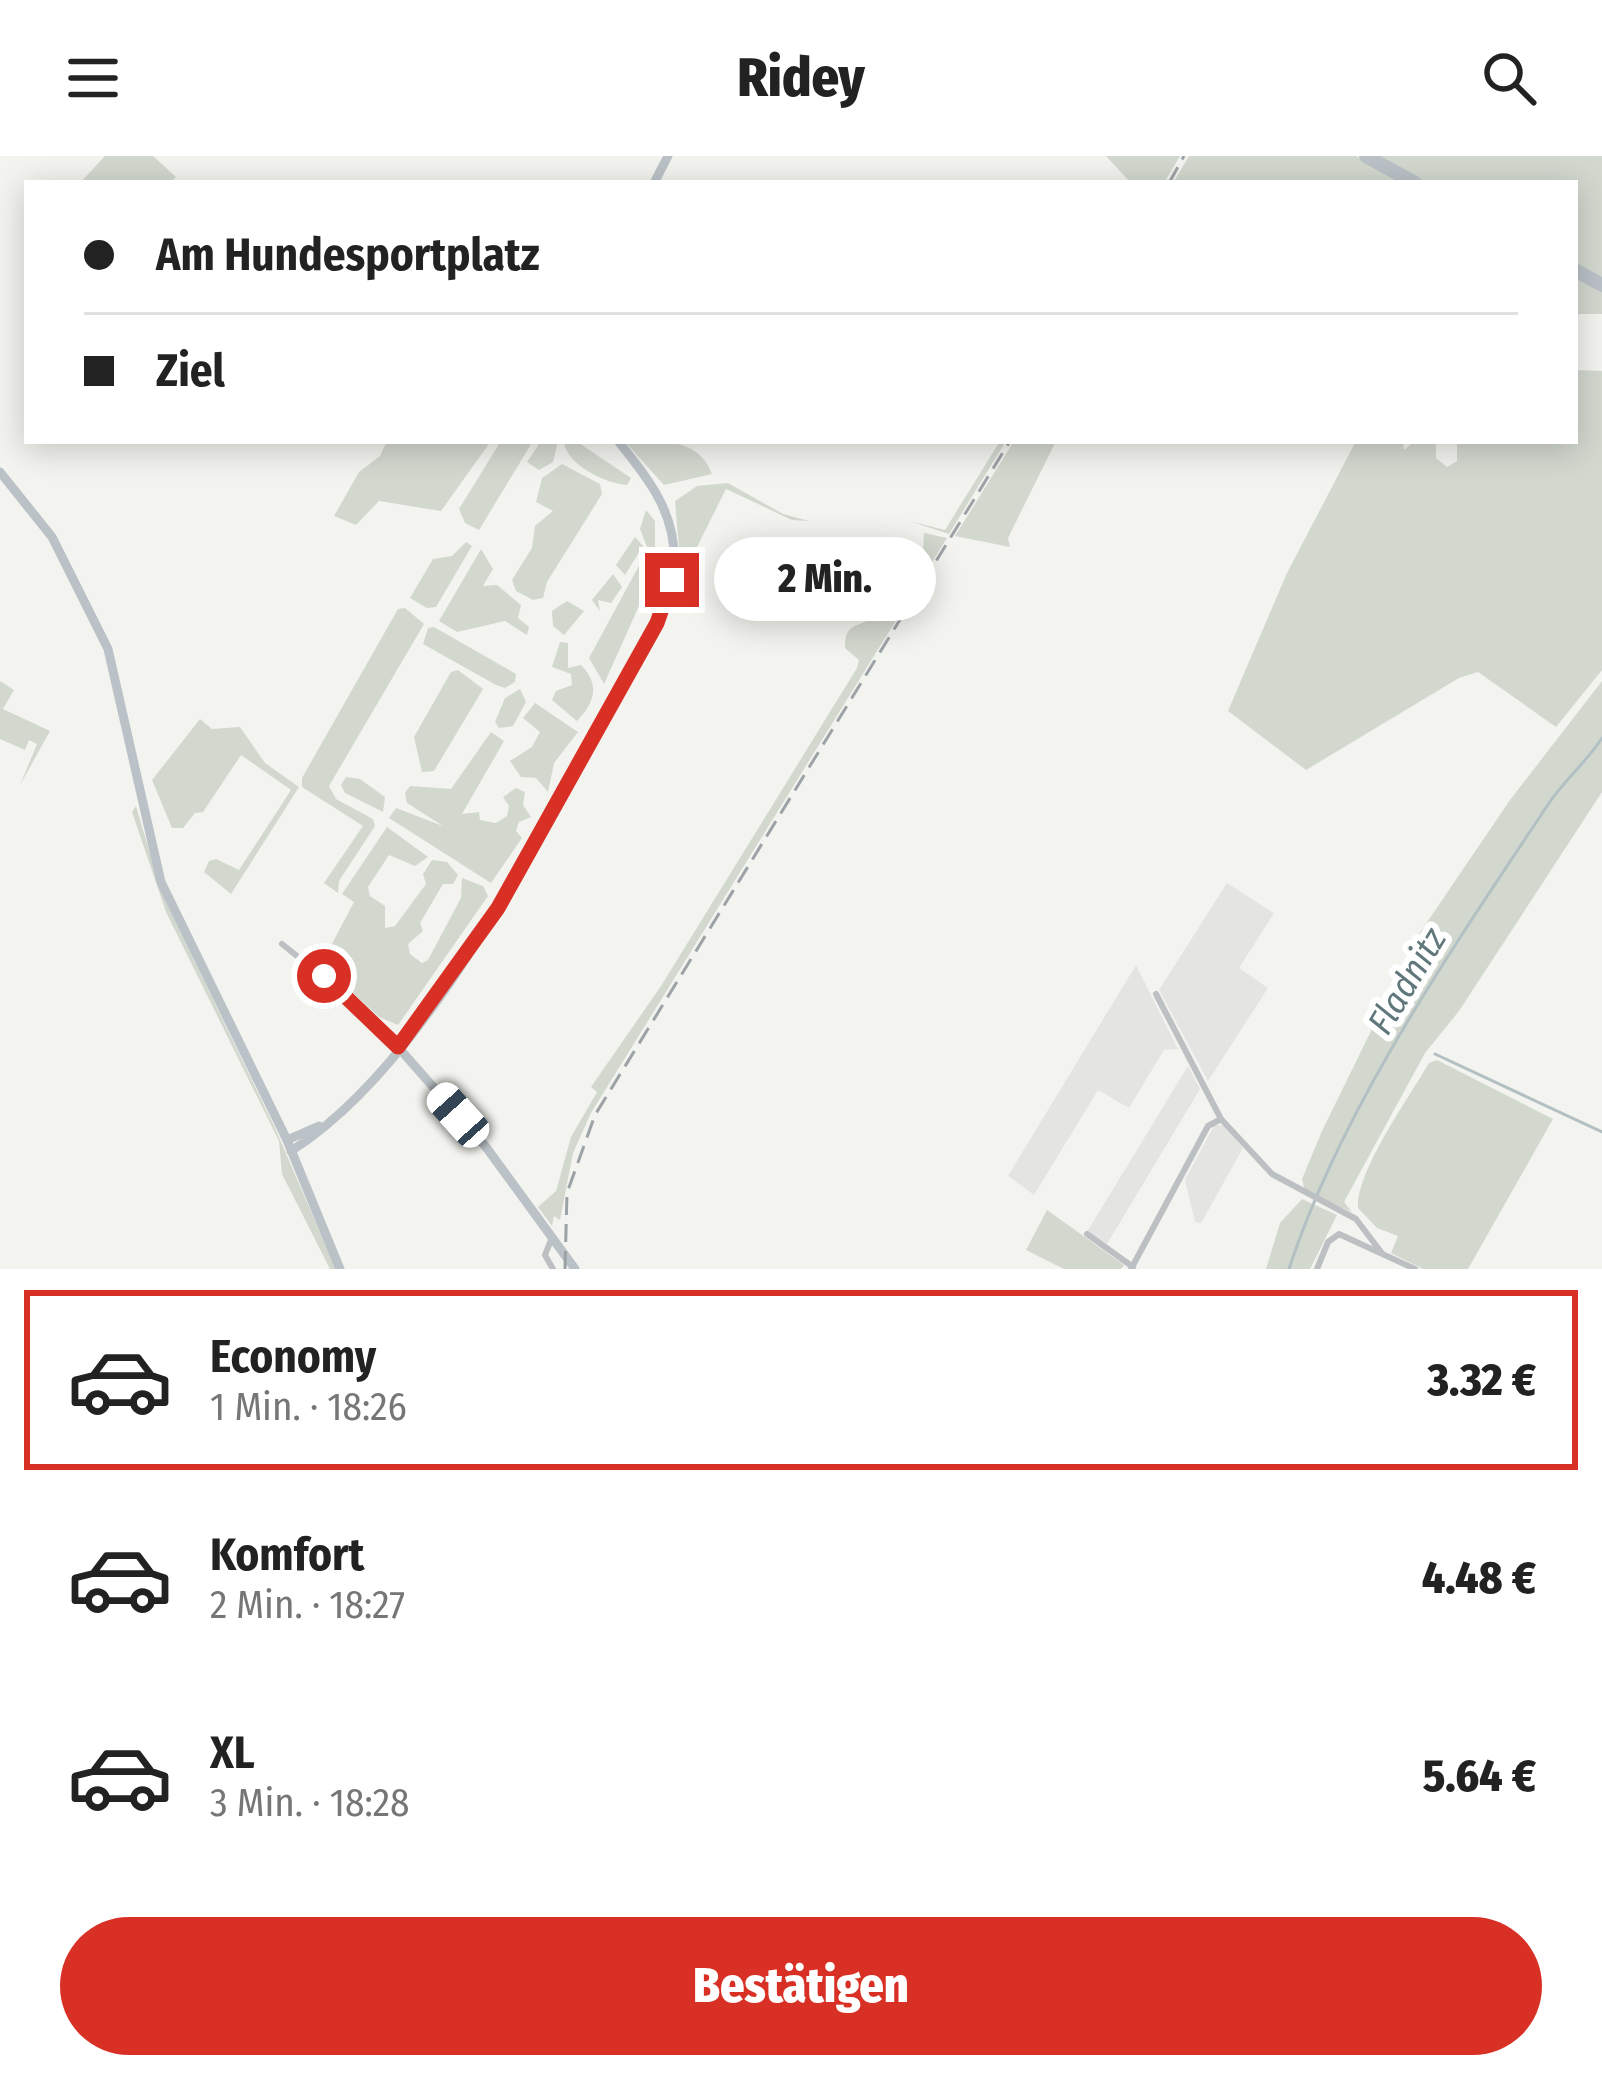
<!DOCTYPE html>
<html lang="de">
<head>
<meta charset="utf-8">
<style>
  :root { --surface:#fff; --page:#f6f6f6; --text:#222; --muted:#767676; --line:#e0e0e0; --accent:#d93025 }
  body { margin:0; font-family:"Fira Sans Condensed",sans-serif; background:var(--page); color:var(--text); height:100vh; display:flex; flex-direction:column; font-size:45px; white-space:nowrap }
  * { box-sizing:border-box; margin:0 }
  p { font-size:39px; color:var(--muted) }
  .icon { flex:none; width:66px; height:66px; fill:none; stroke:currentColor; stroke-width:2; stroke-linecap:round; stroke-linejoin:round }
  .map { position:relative; height:1113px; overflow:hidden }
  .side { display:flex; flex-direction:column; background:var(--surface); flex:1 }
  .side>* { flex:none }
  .guide { position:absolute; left:24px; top:24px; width:1554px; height:264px; border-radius:0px; box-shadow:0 6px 30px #0003; display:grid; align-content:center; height:264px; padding:0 60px; background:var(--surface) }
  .end { position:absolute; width:54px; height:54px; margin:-27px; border:15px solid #d93025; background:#fff; box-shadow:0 0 0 6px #fff }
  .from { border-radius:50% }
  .bubble { position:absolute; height:84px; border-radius:42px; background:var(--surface); box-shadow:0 6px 30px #0003; font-size:39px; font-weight:800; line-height:84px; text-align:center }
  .car { position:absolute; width:36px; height:72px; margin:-36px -18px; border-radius:15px; box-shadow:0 0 9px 3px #0007; background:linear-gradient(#fff 24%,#345 0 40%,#fff 0 76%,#345 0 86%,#fff 0) }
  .guide b { display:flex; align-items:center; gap:42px; height:114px; font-size:45px }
  .guide b+b { border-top:3px solid var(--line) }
  .guide i { width:30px; height:30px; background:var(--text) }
  ul { padding:21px 0 0; list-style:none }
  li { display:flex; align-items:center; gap:36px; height:180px; margin:0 24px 18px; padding:0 36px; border:6px solid transparent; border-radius:0px }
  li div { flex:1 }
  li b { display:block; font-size:45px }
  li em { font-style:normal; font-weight:800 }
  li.current { border-color:var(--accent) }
  li>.icon { width:108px; height:108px; stroke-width:1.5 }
  .button { display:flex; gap:24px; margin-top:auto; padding:24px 60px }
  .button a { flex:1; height:138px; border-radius:72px; background:var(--accent); color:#fff; font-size:48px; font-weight:800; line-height:138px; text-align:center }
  header { display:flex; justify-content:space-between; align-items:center; height:156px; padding:0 60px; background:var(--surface); font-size:54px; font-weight:800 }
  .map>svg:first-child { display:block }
</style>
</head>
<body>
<header><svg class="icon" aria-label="menu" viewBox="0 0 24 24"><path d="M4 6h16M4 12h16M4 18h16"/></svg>Ridey<svg class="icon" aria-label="search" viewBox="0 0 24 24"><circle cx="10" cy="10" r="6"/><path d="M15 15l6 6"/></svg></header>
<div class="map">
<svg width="1602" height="1113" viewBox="0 0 1602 1113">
  <rect width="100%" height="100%" fill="#f3f3ef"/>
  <g fill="#e4e5e3">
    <polygon points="1227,727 1274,757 1239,812 1268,832 1208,925 1159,834"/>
    <polygon points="1136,809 1178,893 1164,894 1129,952 1098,934 1034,1039 1008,1020"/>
    <polygon points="1188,910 1200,933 1107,1088 1087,1076"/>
    <polygon points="1215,968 1224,970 1243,992 1201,1067 1195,1066 1185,1024"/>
  </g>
  <g fill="#d3d8cf">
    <polygon points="105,0 153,0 176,21 170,27 80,27"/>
    <polygon points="1106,0 1180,0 1164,27 1131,27"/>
    <polygon points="1189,0 1356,0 1406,27 1173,27"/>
    <polygon points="1375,0 1602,0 1602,124 1575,109 1575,27 1424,27"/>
    <polygon points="1575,119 1602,134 1602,158 1575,158"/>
    <polygon points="1575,214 1602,215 1602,514 1556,571 1478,516 1459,522 1306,614 1228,555 1287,417 1356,285 1403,285 1404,294 1415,285 1436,285 1436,302 1447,311 1457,305 1457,285 1575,285"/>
    <polygon points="387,285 491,285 441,355 379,345 356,369 334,360 359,316 380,300"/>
    <polygon points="501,285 533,285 479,374 465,367 459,353"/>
    <polygon points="541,285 558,285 553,306 539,314 527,306"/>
    <path d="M564,285H576L631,322L627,329C606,328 565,308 564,285Z"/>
    <path d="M630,285C662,285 699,282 712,318L664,329L626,287Z"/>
    <polygon points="1000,285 1006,285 949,378 909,365 945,374"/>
    <polygon points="1014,285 1056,285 1008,382 1010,391 955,380"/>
    <polygon points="562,308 600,328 602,338 547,426 543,442 533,444 516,435 512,424 532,392 535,370 553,355 536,346 542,322"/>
    <polygon points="728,327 783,358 809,365 792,364 726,333 675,435 680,403 675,345 697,330"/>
    <polygon points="646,354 655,365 655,414 604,528 589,502 648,393 640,373"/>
    <path d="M924,377L947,382L591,957L573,997L560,1064L554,1060L552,1070L538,1051L556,1035L571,981L597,936L591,931L661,830L857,512L859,504L845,492C845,468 854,472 871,463C880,457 885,444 890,435L902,433L923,394Z"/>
    <polygon points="635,381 643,390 625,419 616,409"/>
    <polygon points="466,386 472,390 436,451 427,452 410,442 433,403 452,400"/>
    <polygon points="481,393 493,413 483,430 497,429 521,449 518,462 529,471 527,479 505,465 457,476 439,465"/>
    <polygon points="613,418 622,431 611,447 598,444 600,455 592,444"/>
    <polygon points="567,445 584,455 564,479 553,470 552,455"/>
    <polygon points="405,452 424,468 329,630 336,643 373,663 375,670 339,725 338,737 324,727 363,670 302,631 302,622 398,453"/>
    <polygon points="434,471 516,518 515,526 505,532 496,529 423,488 428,472"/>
    <path d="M560,486L568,487V512L581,509C601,529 594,548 577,565L552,544L556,535L572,529L571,518L552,511Z"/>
    <polygon points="458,514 483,533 434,615 422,616 414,581 451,516"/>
    <polygon points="0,525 14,534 3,553 50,575 20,629 37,588 29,584 25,594 0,583"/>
    <polygon points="1602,525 1602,636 1459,855 1425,897 1344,1046 1352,1056 1305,1036 1302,1023 1322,975 1417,781 1510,644"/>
    <polygon points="520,533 526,546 513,570 499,572 495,566 505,542"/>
    <polygon points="535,547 578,576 554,607 548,636 536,622 521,621 510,605 532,591 540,576 523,562"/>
    <polygon points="200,563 212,573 240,571 265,607 299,631 231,738 204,716 209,705 216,703 239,714 291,634 241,599 203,656 195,657 183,672 172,672 152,624"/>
    <polygon points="491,576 504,585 462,658 479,656 480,664 496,667 507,660 509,650 503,641 516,632 525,636 523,649 531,661 519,666 516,675 522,682 491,727 389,662 396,652 443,670 407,647 405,637 410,630 451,633"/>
    <polygon points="346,621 360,623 385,641 383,656 345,637 341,629"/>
    <polygon points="136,650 162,738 275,972 336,1113 330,1113 282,1018 279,985 166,756 132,656"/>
    <polygon points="387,671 428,701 415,710 389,699 368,731 370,740 385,750 385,772 395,770 426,728 423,718 432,704 447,706 458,719 453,728 443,728 420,767 423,775 408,788 410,798 422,807 428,804 461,742 462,722 483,730 488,740 398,869 379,861 308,795 326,799 354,746 342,738"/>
    <path d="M1437,904L1553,963L1468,1113H1423L1391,1097L1398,1080L1377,1072L1358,1052C1356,1015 1410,940 1429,907Z"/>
    <polygon points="1302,1043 1337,1059 1310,1113 1266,1113 1280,1067"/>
    <polygon points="1047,1054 1124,1109 1121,1113 1064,1113 1026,1094"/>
  </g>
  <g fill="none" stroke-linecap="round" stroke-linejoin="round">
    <g stroke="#b3c0c3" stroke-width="3">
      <polyline points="1435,898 1602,976"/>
      <path d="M1289,1113C1342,950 1455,789 1549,647C1565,624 1587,605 1602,582"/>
    </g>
    <g stroke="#bcc0c3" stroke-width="6">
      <polyline points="282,788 358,849 398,891"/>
      <polyline points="1156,838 1221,963"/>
      <polyline points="1221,963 1272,1018 1356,1063 1381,1096"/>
      <polyline points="1087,1078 1133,1111"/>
      <polyline points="551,1084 545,1099 553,1113"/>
      <polyline points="1131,1113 1208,970 1221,963"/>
      <polyline points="1317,1113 1328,1086 1339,1078 1415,1113"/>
    </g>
    <g stroke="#bbc2c7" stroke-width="9">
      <polyline points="654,27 668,0"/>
      <polyline points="0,316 52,381 108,493 161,726 287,984 340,1113"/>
      <polyline points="398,891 486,991 575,1113"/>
      <polyline points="287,984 319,970"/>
      <path d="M291,995C421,913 526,703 600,571C627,521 672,464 674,406C676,356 647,321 618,285"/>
    </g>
    <g stroke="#bbc2c7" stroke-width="14">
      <polyline points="1366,0 1415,27"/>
      <polyline points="1575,114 1602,129"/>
    </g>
    <g stroke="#9ca3a7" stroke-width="3" stroke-dasharray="18 9" stroke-linecap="butt">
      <polyline points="1169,27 1184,0"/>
      <polyline points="565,1113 567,1037 595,959 1010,285"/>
    </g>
  </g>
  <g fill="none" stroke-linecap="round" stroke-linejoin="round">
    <polyline stroke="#d93025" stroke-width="15" points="324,820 398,891 498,752 657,467 672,424"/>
  </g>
  <g text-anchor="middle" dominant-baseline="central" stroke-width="12" stroke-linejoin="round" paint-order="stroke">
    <g font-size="36" font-style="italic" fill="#60777c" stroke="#fff">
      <text transform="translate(1407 825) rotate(-59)">Fladnitz</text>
    </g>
  </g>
</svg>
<i class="end from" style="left:324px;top:820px"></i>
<i class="end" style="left:672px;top:424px"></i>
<div class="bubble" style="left:714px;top:381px;width:222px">2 Min.</div>
<i class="car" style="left:458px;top:959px;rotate:318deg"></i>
<div class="guide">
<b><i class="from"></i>Am Hundesportplatz</b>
<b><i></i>Ziel</b>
</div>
</div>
<section class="side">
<ul>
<li class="current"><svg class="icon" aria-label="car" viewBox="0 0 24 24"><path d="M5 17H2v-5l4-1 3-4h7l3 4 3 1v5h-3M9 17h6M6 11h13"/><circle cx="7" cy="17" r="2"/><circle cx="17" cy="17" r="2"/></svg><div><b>Economy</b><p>1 Min. · 18:26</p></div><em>3.32 €</em></li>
<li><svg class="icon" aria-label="car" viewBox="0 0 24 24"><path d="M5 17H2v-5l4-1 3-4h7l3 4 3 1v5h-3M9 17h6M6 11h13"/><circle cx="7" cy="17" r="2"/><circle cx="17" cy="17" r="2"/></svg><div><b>Komfort</b><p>2 Min. · 18:27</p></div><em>4.48 €</em></li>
<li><svg class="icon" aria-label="car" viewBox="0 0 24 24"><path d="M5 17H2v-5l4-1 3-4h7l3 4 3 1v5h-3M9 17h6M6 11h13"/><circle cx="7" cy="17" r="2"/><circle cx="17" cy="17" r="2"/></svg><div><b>XL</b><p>3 Min. · 18:28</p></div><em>5.64 €</em></li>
</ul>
<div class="button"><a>Bestätigen</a></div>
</section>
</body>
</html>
